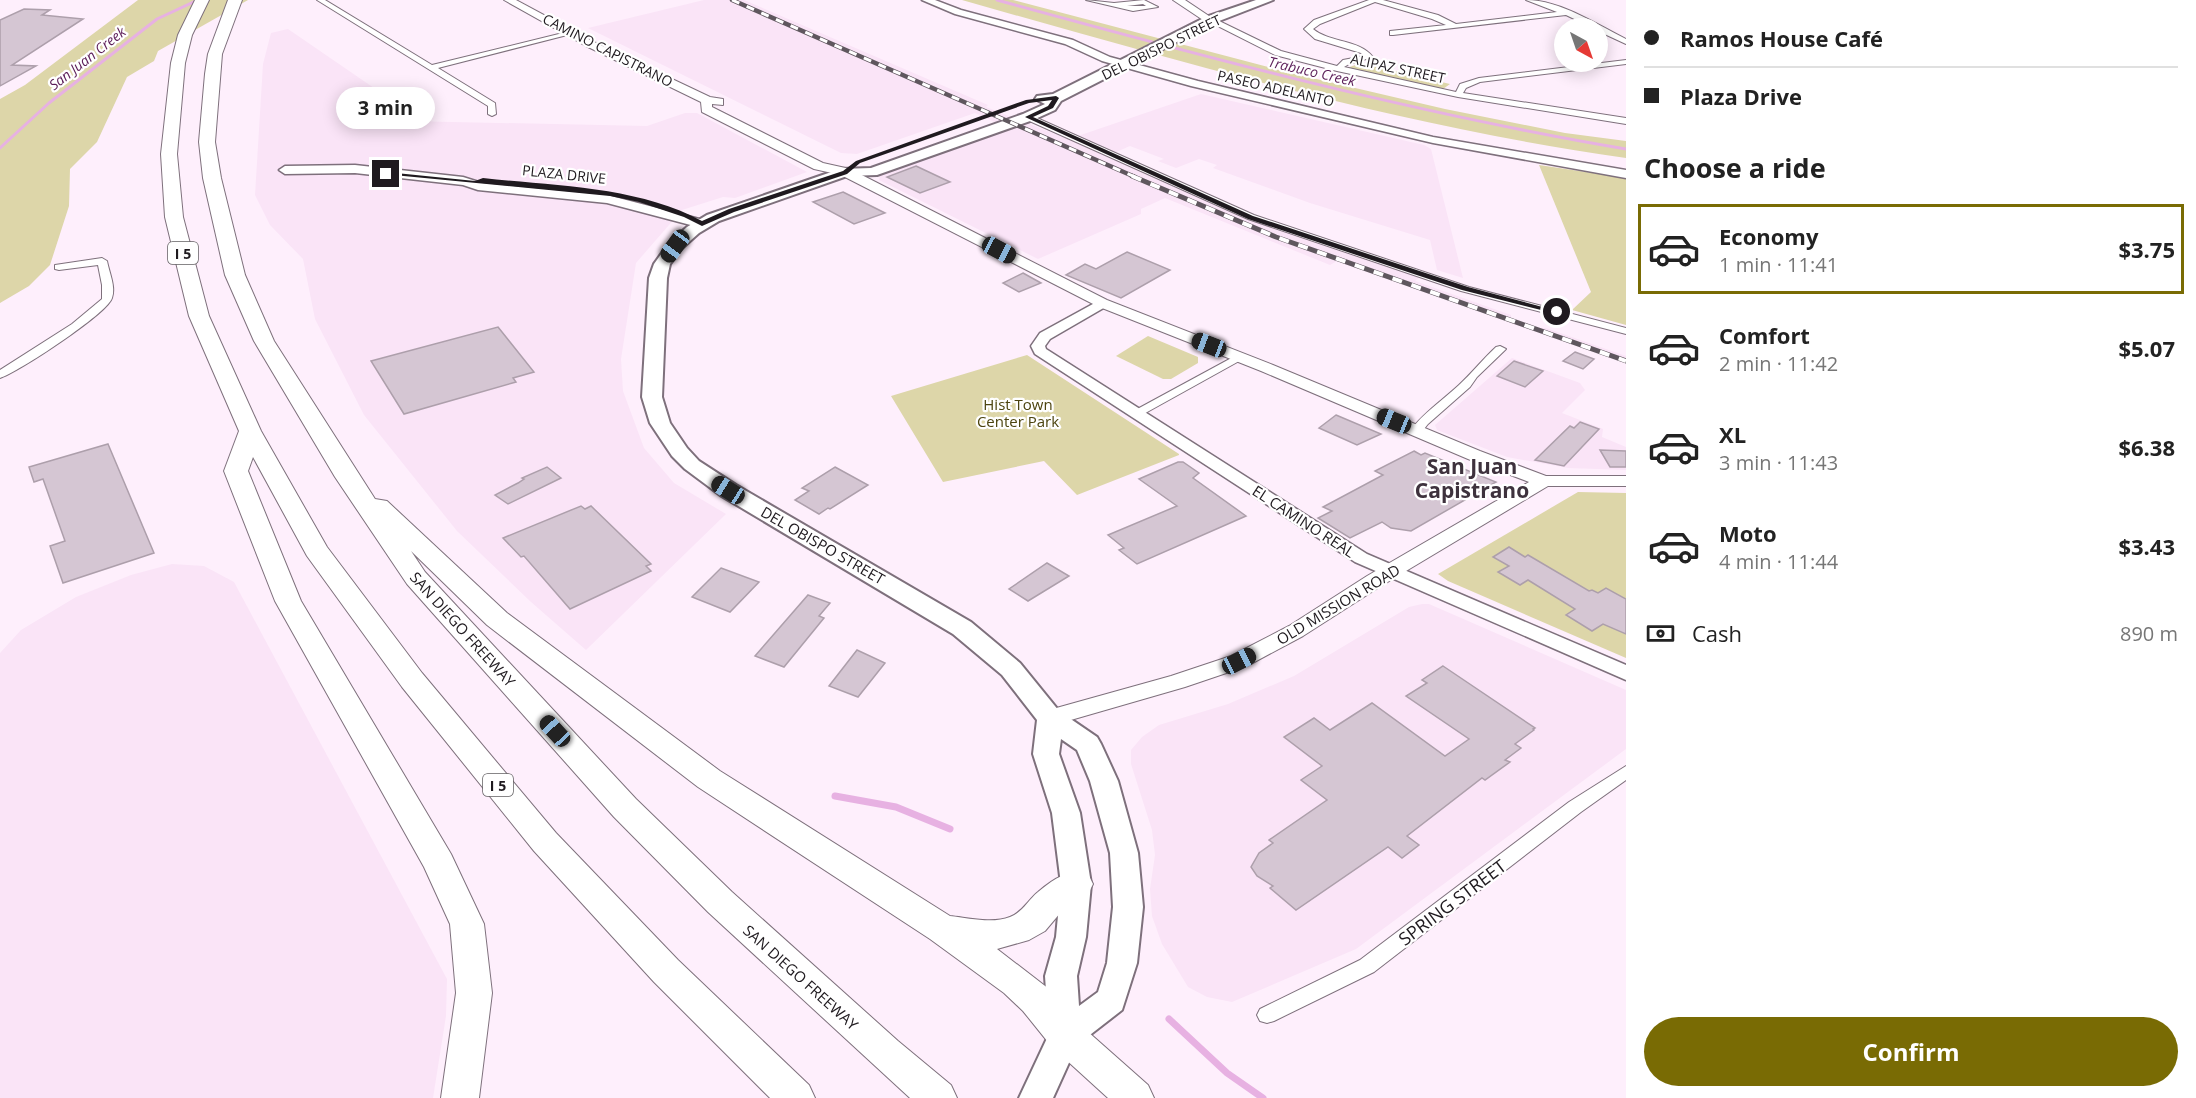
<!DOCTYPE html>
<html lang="en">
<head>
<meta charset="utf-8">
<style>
  :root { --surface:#fff; --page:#f6f6f6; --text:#222; --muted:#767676; --line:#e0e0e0; --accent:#796b04 }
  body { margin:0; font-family:"Open Sans",sans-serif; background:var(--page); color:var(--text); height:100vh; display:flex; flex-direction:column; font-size:22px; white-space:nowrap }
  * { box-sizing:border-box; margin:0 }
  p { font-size:20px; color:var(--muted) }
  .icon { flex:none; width:33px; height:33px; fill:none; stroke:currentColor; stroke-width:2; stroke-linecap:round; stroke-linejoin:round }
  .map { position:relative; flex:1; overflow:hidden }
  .drawer { display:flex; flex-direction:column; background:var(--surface); width:570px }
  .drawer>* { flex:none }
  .banner { display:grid; align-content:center; height:132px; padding:0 18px; background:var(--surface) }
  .needle { width:39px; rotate:140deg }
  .tools { position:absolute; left:1554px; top:18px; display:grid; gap:12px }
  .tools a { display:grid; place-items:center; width:54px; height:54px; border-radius:50%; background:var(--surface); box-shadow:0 3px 15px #0003; font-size:30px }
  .end { position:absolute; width:27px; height:27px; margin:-14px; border:8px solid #1f1a1f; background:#fff; box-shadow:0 0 0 3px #fff }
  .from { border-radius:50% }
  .bubble { position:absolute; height:42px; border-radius:21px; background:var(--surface); box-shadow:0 3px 15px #0003; font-size:20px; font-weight:700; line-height:42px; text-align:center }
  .car { position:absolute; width:18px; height:36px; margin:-18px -9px; border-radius:8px; box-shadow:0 0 4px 2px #0007; background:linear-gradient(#222 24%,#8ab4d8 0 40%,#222 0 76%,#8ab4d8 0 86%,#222 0) }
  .banner b { display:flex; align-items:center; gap:21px; height:57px; font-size:22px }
  .banner b+b { border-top:2px solid var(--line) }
  .banner i { width:15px; height:15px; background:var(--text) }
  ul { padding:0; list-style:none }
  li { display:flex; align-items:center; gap:18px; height:90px; margin:0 12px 9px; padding:0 6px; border:3px solid transparent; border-radius:0px }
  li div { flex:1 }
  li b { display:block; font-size:22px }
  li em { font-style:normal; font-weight:700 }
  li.current { border-color:var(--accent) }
  li>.icon { width:54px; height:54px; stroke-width:1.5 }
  h2 { padding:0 18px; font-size:27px; line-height:72px }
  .pay { display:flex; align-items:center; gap:15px; height:66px; padding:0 18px; font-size:22px }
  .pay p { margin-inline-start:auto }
  .action { display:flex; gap:12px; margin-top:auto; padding:12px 18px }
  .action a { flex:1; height:69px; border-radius:36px; background:var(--accent); color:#fff; font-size:24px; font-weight:700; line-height:69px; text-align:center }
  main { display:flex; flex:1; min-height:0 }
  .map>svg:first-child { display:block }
</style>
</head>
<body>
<main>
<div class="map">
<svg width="1626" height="1098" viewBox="0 0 1626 1098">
  <rect width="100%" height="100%" fill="#feeffc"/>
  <g fill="#fae4f7">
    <polygon points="704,0 744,0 988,105 986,107 1078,143 1222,207 1420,277 1415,281 1511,315 1511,318 1537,328 1546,328 1626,356 1626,362 1337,261 1330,265 1165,198 1141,209 1141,214 1038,259 879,180 880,175 1010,129 975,113 857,154 841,153 588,28"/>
    <polygon points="288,29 409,112 406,121 647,126 685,113 697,113 807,172 735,198 723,197 682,210 636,263 621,359 623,391 644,448 674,483 726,514 586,650 531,602 457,531 364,415 315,319 303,259 270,225 255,195 263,64 271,33"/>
    <polygon points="1201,94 1424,145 1431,149 1463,278 1437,270 1430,240 1310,203 1213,168 1217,165 1199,159 1176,168 1158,161 1164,159 1130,146 1114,153 1075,137"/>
    <polygon points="1512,358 1580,383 1585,390 1562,413 1603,429 1602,437 1626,447 1626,470 1568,468 1507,457 1437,430 1435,425"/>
    <polygon points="172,564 204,566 234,582 447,979 446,1016 433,1098 0,1098 0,653 21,630 76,597 131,575"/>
    <polygon points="1422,604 1429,604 1626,690 1626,749 1356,949 1232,1002 1207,997 1188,987 1162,944 1152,916 1150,889 1155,855 1152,830 1131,764 1131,750 1142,737 1159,725 1228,704 1294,676 1409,607"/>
  </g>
  <g fill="#ddd6a9">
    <polygon points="138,0 248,0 158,51 154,61 127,77 97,142 70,169 69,206 50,265 29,286 0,303 0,99 25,85"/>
    <path d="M962,0H1013L1291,73L1445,109L1565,133L1626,141V158C1400,126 1181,62 962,0Z"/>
    <polygon points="1361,63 1450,84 1443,89 1347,68"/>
    <polygon points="1539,165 1626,178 1626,325 1572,310 1591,292"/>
    <polygon points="1148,336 1198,357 1198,363 1171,379 1163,379 1116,356"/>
    <polygon points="1027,355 1179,454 1179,455 1077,495 1044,461 943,482 891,396"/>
    <polygon points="1578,492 1626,493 1626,658 1448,581 1438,574"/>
  </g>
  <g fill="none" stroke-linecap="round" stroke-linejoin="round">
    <g stroke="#e7b1e2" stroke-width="3">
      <path d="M997,0C1205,57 1413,113 1626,149"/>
      <polyline points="0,148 49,103 157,19 198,0"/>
    </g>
    <g stroke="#e7b1e2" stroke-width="7">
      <polyline points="835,796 896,807 950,829"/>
      <polyline points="1169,1019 1227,1073 1263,1098"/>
    </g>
  </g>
  <g fill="#d5c6d3" stroke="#ad9fab" stroke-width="1.5">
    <polygon points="24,9 50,10 42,15 83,19 12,65 36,66 0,86 0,20"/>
    <polygon points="916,166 950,182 920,193 887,177"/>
    <polygon points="843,192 885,213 854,224 813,202"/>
    <polygon points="1127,252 1170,270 1121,298 1066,275 1085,264 1096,269"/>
    <polygon points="1023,273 1041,283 1019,292 1003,283"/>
    <polygon points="498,327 534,372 513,378 516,382 404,414 371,361"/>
    <polygon points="1575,352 1594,359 1583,369 1563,361"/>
    <polygon points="1514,361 1543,371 1525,387 1497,376"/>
    <polygon points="1336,415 1381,434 1357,445 1319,428"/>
    <polygon points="1580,422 1599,429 1564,466 1535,460 1570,426 1574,428"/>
    <polygon points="108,444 154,553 63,583 50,546 65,541 43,479 34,482 29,467"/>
    <polygon points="1600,450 1626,451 1626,467 1610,467"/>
    <polygon points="1414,451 1421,455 1425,453 1496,482 1411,531 1391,528 1382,522 1350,538 1318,518 1332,511 1323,507 1383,475 1375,471"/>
    <polygon points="1178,462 1183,462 1199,473 1193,478 1246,516 1137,564 1119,550 1124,548 1108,535 1177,506 1139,479"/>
    <polygon points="547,467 561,478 508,504 495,495 518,483 524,479 522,478"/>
    <polygon points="835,467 868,485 830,509 828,508 819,514 795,500 809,491 802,488"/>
    <polygon points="581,506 585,509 591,506 651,564 646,566 651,571 570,609 524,556 521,557 503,538"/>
    <polygon points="1509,547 1525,557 1528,555 1589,591 1592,590 1598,593 1606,588 1626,599 1626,634 1603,624 1592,631 1566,615 1575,609 1528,580 1520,585 1498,572 1509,566 1493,557"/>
    <polygon points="1047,563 1069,576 1028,601 1009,589"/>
    <polygon points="721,568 759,582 730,612 692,597"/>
    <polygon points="808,595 830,603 819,616 824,618 784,667 755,656"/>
    <polygon points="857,650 885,663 858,697 829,686"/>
    <polygon points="1443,666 1535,728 1533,729 1534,730 1515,744 1521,748 1505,760 1510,762 1485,780 1482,778 1407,836 1419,845 1402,858 1388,847 1296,910 1270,888 1273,886 1257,876 1251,867 1259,853 1273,843 1269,840 1327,800 1301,780 1322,766 1284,737 1314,718 1330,730 1372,703 1445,756 1469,739 1406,696 1427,683 1422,680"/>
  </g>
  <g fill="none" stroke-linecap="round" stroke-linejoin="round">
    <g stroke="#7e707c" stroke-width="2">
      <g id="minor">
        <polygon points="317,0 325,0 432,65 571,31 575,33 438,68 495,103 496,114 492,116 488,114 488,106"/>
        <path d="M1086,0L1114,3L1144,0L1158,7L1133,11ZM1143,4L1146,6H1127Z"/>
        <path d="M1369,0H1383L1438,15L1456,24L1557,12L1526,0C1560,0 1596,24 1626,39V44L1598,31V28H1593L1566,15L1393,35H1390V31L1446,25L1432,19L1375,2L1320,24L1313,29C1330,43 1359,39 1373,57L1349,64L1344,67L1456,92L1460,84L1479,78L1626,60V64L1480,82L1466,88L1463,93L1626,118V124L1458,97L1337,71L1275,55L1206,20L1213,18L1281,51L1337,66L1343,60L1364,56L1361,53L1315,39L1304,29L1314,20Z"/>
        <polygon points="1028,114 1254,215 1469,287 1626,328 1626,334 1461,291 1248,219 1025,119 1025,115"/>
        <path d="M102,258L107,261C109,272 116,287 112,298C108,313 17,373 0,378V370L72,324L102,299V285L98,265L59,270L55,269V265Z"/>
        <path d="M1500,346L1506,349L1504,351L1477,377L1470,387L1428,424L1420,434H1412L1410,431C1423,413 1443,400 1459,385C1472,373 1483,359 1496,347Z"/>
        <polygon points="1237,355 1243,358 1241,360 1140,416 1132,416 1130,413"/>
        <polygon points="1626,766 1626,780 1581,812 1374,972 1274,1021 1267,1023 1260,1021 1257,1015 1260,1009 1360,960 1569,802"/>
      </g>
    </g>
    <g stroke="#7e707c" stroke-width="3">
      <g id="tertiary">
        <polygon points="922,0 935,0 961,10 1073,40 1110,57 1198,81 1433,137 1626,170 1626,178 1433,143 1191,86 1102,61 1065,44 955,14"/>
        <polygon points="355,165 463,177 482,183 607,195 707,221 708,224 702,228 607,203 478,190 463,185 355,173 285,174 279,170 285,166"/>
        <polygon points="1102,299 1109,303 1107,306 1050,339 1045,346 1046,349 1367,554 1626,665 1626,680 1355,562 1035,354 1031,346 1040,333"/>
      </g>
    </g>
    <g stroke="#7e707c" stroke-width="2">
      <g id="secondary">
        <polygon points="504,0 516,0 594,42 710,97 723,99 723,105 712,104 712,107 823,163 850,169 1107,300 1273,365 1480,451 1546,476 1626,476 1626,486 1548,486 1381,586 1303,636 1247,666 1185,687 1050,726 1042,724 1039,718 1042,712 1171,676 1231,656 1289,626 1367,576 1529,482 1468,459 1261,371 1097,306 841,175 814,169 702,112 701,102 586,46"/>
        <polygon points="1173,0 1185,0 1215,20 1206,22"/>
      </g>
    </g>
    <g stroke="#7e707c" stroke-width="4">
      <path id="primary" d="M1256,0H1273L1214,23L1061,101L1055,110L1033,120L877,175L847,176L719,221L699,233L681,249L670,264L667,278L662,397L670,423L687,448L699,461L736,485L971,622L1020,663L1059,711L1097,737L1101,744L1118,781L1138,853L1143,907L1137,963L1122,1010L1077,1045L1053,1098H1019L1049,1034L1045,976L1056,937L1061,884L1052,813L1033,754L1037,720L1002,675L953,634L720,495L685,469L672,456L650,423L642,397L649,278L654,264L669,243L687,227L707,215L840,169L871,168L1023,114L1045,104L1035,99L1037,96L1053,94L1206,17ZM1061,739L1077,750L1090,781L1110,853L1113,907L1107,963L1098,992L1079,1006L1077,976L1086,937L1091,884L1080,813L1059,754Z"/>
    </g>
    <g stroke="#7e707c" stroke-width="2">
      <g id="motorway">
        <polygon points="195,0 209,0 192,35 185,63 177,154 183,217 209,316 261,431 327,547 422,673 556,833 678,960 809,1085 815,1098 770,1098 654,982 534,851 402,687 307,556 253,457 248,471 301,601 451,854 484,924 492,993 479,1098 441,1098 456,993 450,924 424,867 275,601 224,471 239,431 189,316 165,217 161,154 171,63 178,35"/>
        <path d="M228,0H242L222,54L215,142L221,178L245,275L274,341L375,499L387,501L507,613L720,771L950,916C969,918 992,924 1010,917C1023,912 1028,900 1038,892C1052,880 1069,868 1088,874L1093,884L1088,894L1061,912L1045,931L1029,940L997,949L1049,989L1078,1023L1148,1085L1154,1098H1108L1052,1047L1023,1011L1004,993L930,939L698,787L487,625L411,551L425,572L636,799L732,892L898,1041L951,1085L957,1098H910L708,912L614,817L407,584L335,477L254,341L225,275L203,178L199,142L205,74L208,54Z"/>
      </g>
    </g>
    <use href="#minor" fill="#fff" fill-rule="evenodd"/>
    <use href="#tertiary" fill="#fff" fill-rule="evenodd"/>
    <use href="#secondary" fill="#fff" fill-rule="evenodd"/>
    <use href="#primary" fill="#fff" fill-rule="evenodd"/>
    <use href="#motorway" fill="#fff" fill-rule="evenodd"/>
    <g stroke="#5f575e" stroke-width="4.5">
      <polyline id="rail-far1" points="732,0 1135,177"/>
    </g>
    <g stroke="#5f575e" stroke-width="5">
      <polyline id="rail" points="1132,176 1276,237 1626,361"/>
    </g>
    <use href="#rail-far1" stroke="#fff" stroke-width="3" stroke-dasharray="8" stroke-linecap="butt"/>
    <use href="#rail" stroke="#fff" stroke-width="4" stroke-dasharray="10" stroke-linecap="butt"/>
  </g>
  <path fill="#1f1a1f" d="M1056,96L1059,98L1053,108L1033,117L1253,216L1468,287L1561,312L1557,314L1462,290L1248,219L1025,117L1048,106L1052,100L1029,103L860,163L847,174L734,212L702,226L684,217L639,202L610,196L383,174L386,172L475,181L483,178C555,186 637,186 702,221L729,209L843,171L856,161L1026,100Z"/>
  <g text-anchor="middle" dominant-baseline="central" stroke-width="4.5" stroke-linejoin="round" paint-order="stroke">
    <g font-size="14" fill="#1f1a1f" stroke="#fff">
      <text transform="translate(1161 47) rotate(-26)">DEL OBISPO STREET</text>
      <text transform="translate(608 50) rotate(27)">CAMINO CAPISTRANO</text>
      <text transform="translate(1398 68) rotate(12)">ALIPAZ STREET</text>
      <text transform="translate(1276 88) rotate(13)">PASEO ADELANTO</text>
      <text transform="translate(564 174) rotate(6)">PLAZA DRIVE</text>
    </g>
    <g font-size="14" font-style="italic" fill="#5b1d58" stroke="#fff">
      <text transform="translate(87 58) rotate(-38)">San Juan Creek</text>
      <text transform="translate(1312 71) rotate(13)">Trabuco Creek</text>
    </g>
    <g fill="#fff" stroke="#625f62" stroke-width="1.5">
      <rect x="168" y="242" width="30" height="22" rx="4.5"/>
      <rect x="483" y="774" width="30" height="22" rx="4.5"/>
    </g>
    <g font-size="14" font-weight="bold" fill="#1f1a1f">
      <text x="183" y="253">I 5</text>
      <text x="498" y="785">I 5</text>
    </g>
    <g font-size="15" fill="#4c440f" stroke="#fff">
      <text x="1018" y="404">Hist Town<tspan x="1018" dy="17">Center Park</tspan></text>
    </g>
    <g font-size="15" fill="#1f1a1f" stroke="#fff">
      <text transform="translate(1304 521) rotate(33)">EL CAMINO REAL</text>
      <text transform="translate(823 545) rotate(30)">DEL OBISPO STREET</text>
      <text transform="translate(1338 604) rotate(-31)">OLD MISSION ROAD</text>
      <text transform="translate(463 629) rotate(48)">SAN DIEGO FREEWAY</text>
      <text transform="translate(801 977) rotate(42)">SAN DIEGO FREEWAY</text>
    </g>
    <g font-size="18" fill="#1f1a1f" stroke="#fff">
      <text transform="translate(1452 902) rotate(-37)">SPRING STREET</text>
    </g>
    <g font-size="21" font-weight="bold" fill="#3e323d" stroke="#fff">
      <text x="1472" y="466">San Juan<tspan x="1472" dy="24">Capistrano</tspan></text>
    </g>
  </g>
</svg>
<div class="tools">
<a><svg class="needle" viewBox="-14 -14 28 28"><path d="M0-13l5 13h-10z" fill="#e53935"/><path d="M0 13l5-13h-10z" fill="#767676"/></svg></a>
</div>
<i class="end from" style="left:1557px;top:312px"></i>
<i class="end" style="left:386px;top:174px"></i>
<div class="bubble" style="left:336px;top:87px;width:99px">3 min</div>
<i class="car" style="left:675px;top:246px;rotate:216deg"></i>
<i class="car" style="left:999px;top:250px;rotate:118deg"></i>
<i class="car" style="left:1209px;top:345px;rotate:291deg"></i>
<i class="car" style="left:1394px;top:421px;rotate:292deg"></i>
<i class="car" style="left:728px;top:490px;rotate:302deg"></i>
<i class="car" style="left:1239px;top:661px;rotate:63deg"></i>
<i class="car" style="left:555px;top:731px;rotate:317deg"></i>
</div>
<section class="drawer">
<div class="banner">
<b><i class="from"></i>Ramos House Café</b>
<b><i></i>Plaza Drive</b>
</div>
<h2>Choose a ride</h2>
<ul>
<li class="current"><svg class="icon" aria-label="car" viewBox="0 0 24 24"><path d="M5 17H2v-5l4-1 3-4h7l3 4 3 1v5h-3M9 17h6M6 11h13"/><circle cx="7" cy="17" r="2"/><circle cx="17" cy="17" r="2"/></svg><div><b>Economy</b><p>1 min · 11:41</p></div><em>$3.75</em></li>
<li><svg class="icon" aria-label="car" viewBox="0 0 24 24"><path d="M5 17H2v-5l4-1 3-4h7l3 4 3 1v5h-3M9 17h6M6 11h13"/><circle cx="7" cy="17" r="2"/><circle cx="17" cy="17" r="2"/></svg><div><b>Comfort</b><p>2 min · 11:42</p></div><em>$5.07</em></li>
<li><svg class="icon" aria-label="car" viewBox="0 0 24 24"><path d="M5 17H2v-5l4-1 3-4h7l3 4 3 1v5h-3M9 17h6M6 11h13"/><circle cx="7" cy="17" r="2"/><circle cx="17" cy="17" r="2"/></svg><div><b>XL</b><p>3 min · 11:43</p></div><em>$6.38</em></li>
<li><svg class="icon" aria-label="car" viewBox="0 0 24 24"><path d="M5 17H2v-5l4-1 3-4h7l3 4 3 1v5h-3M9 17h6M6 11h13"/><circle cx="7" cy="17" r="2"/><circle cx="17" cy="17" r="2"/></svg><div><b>Moto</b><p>4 min · 11:44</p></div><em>$3.43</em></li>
</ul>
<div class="pay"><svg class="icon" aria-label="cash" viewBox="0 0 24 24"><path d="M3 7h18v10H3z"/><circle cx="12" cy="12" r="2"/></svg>Cash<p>890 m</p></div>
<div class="action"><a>Confirm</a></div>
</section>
</main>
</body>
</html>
